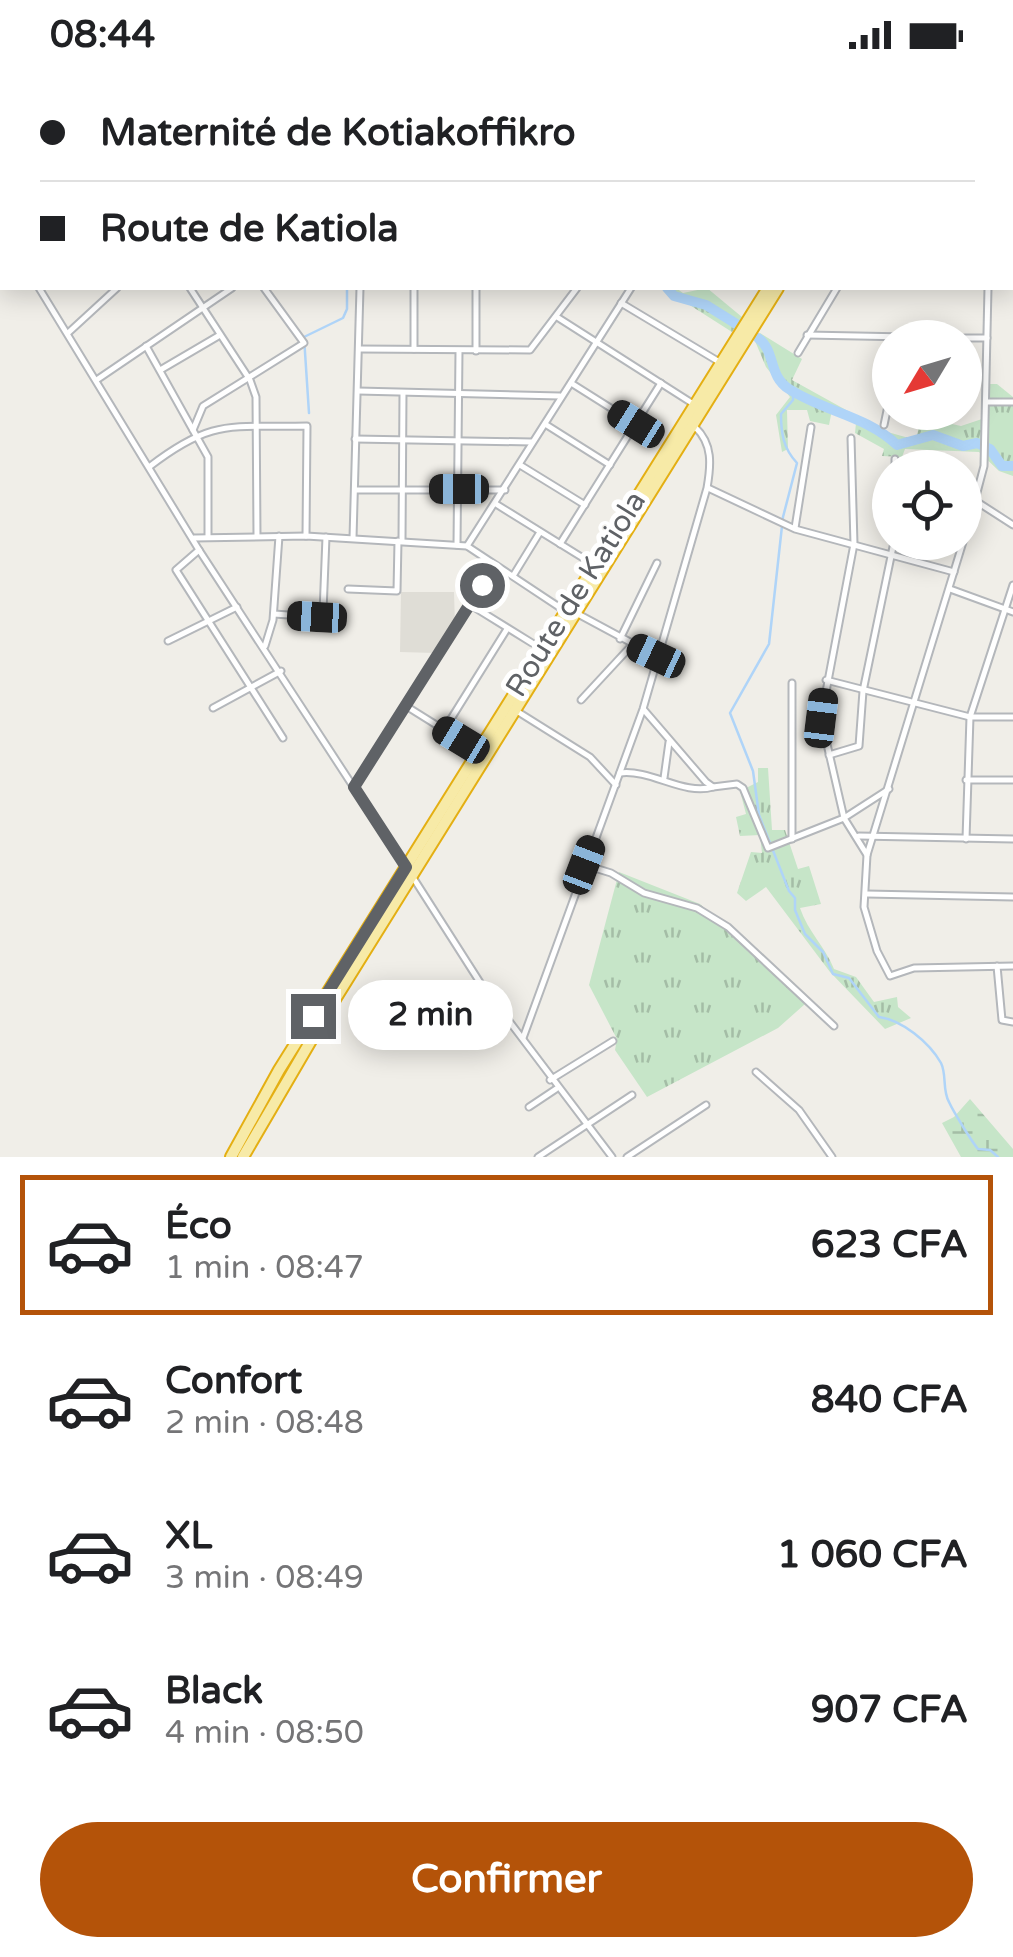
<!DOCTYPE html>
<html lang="fr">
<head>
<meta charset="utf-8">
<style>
  :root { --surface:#fff; --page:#f2f2f2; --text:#202124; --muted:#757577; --line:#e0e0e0; --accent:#b45309 }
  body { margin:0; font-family:"Varela Round",sans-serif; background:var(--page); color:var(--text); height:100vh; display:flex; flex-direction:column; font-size:38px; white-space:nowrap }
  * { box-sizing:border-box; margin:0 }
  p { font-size:32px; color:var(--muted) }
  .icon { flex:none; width:55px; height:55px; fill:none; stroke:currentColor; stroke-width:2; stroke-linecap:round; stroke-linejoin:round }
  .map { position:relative; height:1087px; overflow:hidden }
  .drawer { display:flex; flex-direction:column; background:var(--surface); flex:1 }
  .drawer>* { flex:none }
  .banner { position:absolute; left:0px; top:0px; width:1015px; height:220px; box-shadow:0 5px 25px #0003; display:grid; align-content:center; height:220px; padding:0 40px; background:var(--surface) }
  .needle { width:65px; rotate:232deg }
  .buttons { position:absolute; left:872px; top:250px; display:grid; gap:20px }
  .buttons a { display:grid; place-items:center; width:110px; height:110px; border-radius:50%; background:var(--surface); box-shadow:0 5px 25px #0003; font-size:50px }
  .end { position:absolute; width:45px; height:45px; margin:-22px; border:12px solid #5f6266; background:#fff; box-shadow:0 0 0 5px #fff }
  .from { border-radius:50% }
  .bubble { position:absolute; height:70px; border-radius:35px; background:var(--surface); box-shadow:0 5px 25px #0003; font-size:32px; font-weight:800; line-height:70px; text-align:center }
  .car { position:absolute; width:30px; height:60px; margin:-30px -15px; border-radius:12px; box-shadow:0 0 8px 2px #0007; background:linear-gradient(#222 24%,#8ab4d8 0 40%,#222 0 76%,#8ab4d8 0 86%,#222 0) }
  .banner b { display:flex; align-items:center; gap:35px; height:95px; font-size:38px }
  .banner b+b { border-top:2px solid var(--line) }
  .banner i { width:25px; height:25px; background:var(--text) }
  ul { padding:18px 0 0; list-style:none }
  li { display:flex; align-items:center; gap:30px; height:140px; margin:0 20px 15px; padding:0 20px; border:5px solid transparent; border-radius:0px }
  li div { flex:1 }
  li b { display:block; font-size:38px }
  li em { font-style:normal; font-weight:800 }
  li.selected { border-color:var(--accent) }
  li>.icon { width:90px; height:90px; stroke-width:1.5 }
  .button { display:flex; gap:20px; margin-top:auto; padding:20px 40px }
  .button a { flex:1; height:115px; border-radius:60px; background:var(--accent); color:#fff; font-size:40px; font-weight:800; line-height:115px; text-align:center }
  .status { display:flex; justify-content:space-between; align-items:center; height:70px; padding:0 50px; background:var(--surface); direction:ltr }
  .status svg { height:28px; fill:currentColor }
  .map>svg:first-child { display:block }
</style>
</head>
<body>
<div class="status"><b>08:44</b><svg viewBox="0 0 49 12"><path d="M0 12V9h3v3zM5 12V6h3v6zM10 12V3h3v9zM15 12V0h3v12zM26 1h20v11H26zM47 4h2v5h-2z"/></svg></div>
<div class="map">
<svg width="1013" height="1087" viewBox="0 0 1013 1087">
  <defs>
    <pattern id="grass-tufts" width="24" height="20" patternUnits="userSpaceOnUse" patternTransform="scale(2.5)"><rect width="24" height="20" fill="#c6e5c8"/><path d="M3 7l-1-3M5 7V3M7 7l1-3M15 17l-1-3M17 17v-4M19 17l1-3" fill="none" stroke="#a4bda6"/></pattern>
    <pattern id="wetland-marsh" width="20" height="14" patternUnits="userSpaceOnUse" patternTransform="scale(2.5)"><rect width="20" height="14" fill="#c6e5c8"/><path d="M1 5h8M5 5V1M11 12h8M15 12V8" fill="none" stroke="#a4bda6"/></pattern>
  </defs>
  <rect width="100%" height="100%" fill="#f0eee8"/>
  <polygon fill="#dfddd6" points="401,522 454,522 455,555 435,583 400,582"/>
  <g fill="url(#grass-tufts)">
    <polygon points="663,218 676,218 683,223 707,218 742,247 732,262"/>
    <polygon points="760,263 802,289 792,310 884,361 916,370 921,347 961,356 982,349 983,314 997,314 1013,327 1013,406 999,401 979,382 905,379 902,387 882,386 884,379 855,363 856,353 832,340 829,355 810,351 807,340 787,340 788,379 782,382 776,345 790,327 766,297 755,271"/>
    <path d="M758,698H768L772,760H785L798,799L809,796L821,834L800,838C808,862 825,876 834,899L856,907L874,932L897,927L898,937L911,948L885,959L830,902L766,817L746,831L737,823L751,782L762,783L760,765L740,766L736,747L746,744L740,721L758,712Z"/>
    <polygon points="619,802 700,834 805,934 778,958 647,1027 615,980 617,969 589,915"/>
  </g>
  <polygon fill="url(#wetland-marsh)" points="970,1029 1013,1079 1013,1087 961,1087 942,1053 954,1047"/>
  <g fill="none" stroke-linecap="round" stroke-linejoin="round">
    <g stroke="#afd4f8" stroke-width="2.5">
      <polyline points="814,0 815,2"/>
      <polyline points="416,2 417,0"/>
      <path d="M793,321V330L781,344C781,363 783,378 797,393L783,447L769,574L730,643L753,701L759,745L789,821L795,828V840L805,864L823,882L833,904L849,908L879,947C902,950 929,972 941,993C947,1005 942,1020 949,1032C953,1041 972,1072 978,1079L990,1080L998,1087"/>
      <polyline points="309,343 304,267 343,248 347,239 347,218"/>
    </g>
    <g stroke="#afd4f8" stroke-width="10">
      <polyline points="419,0 431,2"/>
      <polyline points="667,218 674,226 706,235 738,255"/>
      <path d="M758,268C776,281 768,306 789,319C825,342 867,346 897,375L933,365L963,376L977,373L990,379L1002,396H1013"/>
    </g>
    <g stroke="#b4b7bb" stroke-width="9">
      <g id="minor">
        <polyline points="51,0 53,2"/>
        <polyline points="254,0 257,2"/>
        <polyline points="345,0 348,2"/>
        <polyline points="532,0 535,2"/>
        <polyline points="628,0 631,2"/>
        <polyline points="727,0 730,2"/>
        <polyline points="58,2 62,0"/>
        <polyline points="167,2 171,0"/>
        <polyline points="298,2 300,0"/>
        <polyline points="974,2 975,0"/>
        <polyline points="1012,15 1013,15"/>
        <polyline points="0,39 2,37"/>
        <polyline points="0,107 2,106"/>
        <polyline points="0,155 2,159"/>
        <polyline points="1012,211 1013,211"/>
        <polyline points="39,218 199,480 405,796"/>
        <polyline points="190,218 250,310 256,327 257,466"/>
        <polyline points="621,233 721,293"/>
        <polyline points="557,247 695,335"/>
        <polyline points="68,263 117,218"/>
        <polyline points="807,265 958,268"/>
        <polyline points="965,268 987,268"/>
        <polyline points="146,276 208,387 208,467"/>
        <polyline points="359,279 530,280 577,218"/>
        <polyline points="414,279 414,218"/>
        <polyline points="476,281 476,218"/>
        <polyline points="798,283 837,218"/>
        <polyline points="162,299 220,265"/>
        <polyline points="98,309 232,218"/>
        <polyline points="571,313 636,354"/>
        <polyline points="358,321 560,326"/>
        <polyline points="986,332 1013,332"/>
        <polyline points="545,354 610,395"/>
        <polyline points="884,355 890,326"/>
        <polyline points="193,360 203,336 304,273 264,218"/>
        <polyline points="851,368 854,474 821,648 844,748 867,785 864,837 877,881 890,906 914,898 1013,896"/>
        <polyline points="355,369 532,372"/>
        <polyline points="520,395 585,435"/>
        <path d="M149,397C214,347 231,358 307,356L306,466"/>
        <polyline points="895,398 895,389"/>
        <polyline points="708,418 795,459 954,502"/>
        <polyline points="355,420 505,420"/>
        <polyline points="965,424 1013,455"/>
        <polyline points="496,434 583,488"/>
        <polyline points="795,458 811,357"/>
        <polyline points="194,468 306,466 467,476 565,541"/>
        <polyline points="353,468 360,218"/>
        <polyline points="965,468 984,396 988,218"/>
        <polyline points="402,470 403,323"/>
        <polyline points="560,474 661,313"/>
        <polyline points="457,475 459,281"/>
        <polyline points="467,476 631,218"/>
        <polyline points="199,480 176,500 283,668"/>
        <polyline points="513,506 540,462"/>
        <polyline points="348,519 397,521 398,471"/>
        <polyline points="950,519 1013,542"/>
        <polyline points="469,534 532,573"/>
        <polyline points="274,544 317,547 323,542 326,467"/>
        <polyline points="578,544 656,586"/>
        <polyline points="620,569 657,493"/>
        <polyline points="168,571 237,537"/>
        <polyline points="265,576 273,550 279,466"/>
        <polyline points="826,610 970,647 1013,647"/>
        <polyline points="581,630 632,575"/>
        <polyline points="406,636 478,681"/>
        <polyline points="213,638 281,601"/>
        <polyline points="515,640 590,687 616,715"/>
        <polyline points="644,640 706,712 713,717 737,714 743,718 768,778 844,748 889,719"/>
        <polyline points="444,660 507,559"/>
        <polyline points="829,685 859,676 863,621 894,472"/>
        <path d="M620,703C651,699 684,726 713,717"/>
        <polyline points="664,708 669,672"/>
        <polyline points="966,710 1013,710"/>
        <polyline points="354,717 494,496"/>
        <polyline points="859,766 1013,769"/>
        <polyline points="792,769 792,613"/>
        <polyline points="966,769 970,647 1013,515"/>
        <polyline points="867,785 963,472"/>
        <polyline points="585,795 611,803 644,823 697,838 728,857 834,956"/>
        <polyline points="414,809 481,914 612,1087"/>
        <polyline points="867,824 1013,827"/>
        <polyline points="997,896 1002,950 1013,952"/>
        <path d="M523,968L643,639L707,418C711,395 713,374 695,357"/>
        <polyline points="756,1002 799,1040 832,1087"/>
        <polyline points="550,1010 613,971"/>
        <polyline points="529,1037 556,1019"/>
        <polyline points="538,1087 632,1025"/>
        <polyline points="627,1087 706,1035"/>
      </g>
    </g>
    <g stroke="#b4b7bb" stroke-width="10">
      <polyline id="tertiary" points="1012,142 1013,142"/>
    </g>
    <g stroke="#e4af13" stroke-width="14">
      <g id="trunk">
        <polyline points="902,2 903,0"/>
        <polyline points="912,2 913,0"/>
        <polyline points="231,1087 279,1000 768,218"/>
        <polyline points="243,1087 337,926 778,218"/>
      </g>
    </g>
    <use href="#minor" stroke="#fff" stroke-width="5"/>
    <use href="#tertiary" stroke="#fff" stroke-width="6"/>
    <use href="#trunk" stroke="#f7eaa7" stroke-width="10"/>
  </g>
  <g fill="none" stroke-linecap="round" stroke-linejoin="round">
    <polyline stroke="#5f6266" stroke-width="12" points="313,946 406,797 354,717 482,515"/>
  </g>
  <g text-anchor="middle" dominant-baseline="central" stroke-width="10" stroke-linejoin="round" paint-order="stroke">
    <g font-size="30" fill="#5f6266" stroke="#fff">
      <text transform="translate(576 524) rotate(-58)">Route de Katiola</text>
    </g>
  </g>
</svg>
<div class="buttons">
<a><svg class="needle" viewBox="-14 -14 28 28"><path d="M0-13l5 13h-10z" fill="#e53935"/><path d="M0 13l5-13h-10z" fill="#757577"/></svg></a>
<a><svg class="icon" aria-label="locate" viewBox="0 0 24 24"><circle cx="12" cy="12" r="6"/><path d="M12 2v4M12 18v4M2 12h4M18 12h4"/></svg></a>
</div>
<i class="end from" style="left:482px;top:515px"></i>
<i class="end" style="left:313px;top:946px"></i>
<div class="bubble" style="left:348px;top:910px;width:165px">2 min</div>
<i class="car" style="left:636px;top:354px;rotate:302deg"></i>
<i class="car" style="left:459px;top:419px;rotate:270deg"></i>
<i class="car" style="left:317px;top:547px;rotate:273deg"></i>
<i class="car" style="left:656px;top:586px;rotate:295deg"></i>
<i class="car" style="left:821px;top:648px;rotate:7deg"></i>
<i class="car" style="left:461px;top:670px;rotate:301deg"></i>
<i class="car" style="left:584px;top:795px;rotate:21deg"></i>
<div class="banner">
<b><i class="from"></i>Maternité de Kotiakoffikro</b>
<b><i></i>Route de Katiola</b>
</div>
</div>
<section class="drawer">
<ul>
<li class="selected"><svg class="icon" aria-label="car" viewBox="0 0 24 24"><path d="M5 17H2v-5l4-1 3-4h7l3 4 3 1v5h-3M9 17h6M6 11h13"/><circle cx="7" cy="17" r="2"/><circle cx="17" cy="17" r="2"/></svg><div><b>Éco</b><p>1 min · 08:47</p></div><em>623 CFA</em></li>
<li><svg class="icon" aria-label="car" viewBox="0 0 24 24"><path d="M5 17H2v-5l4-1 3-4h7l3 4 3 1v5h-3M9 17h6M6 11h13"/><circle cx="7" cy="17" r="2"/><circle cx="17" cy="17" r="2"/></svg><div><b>Confort</b><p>2 min · 08:48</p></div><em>840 CFA</em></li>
<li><svg class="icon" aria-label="car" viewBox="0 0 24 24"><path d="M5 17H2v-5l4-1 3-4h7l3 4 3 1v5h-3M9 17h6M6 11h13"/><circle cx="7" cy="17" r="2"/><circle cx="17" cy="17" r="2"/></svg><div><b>XL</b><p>3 min · 08:49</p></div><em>1 060 CFA</em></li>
<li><svg class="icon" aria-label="car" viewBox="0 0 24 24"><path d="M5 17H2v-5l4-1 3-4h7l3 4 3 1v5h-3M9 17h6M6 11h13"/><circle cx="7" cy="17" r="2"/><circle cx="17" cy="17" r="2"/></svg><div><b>Black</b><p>4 min · 08:50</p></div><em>907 CFA</em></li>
</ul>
<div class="button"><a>Confirmer</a></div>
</section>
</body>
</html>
